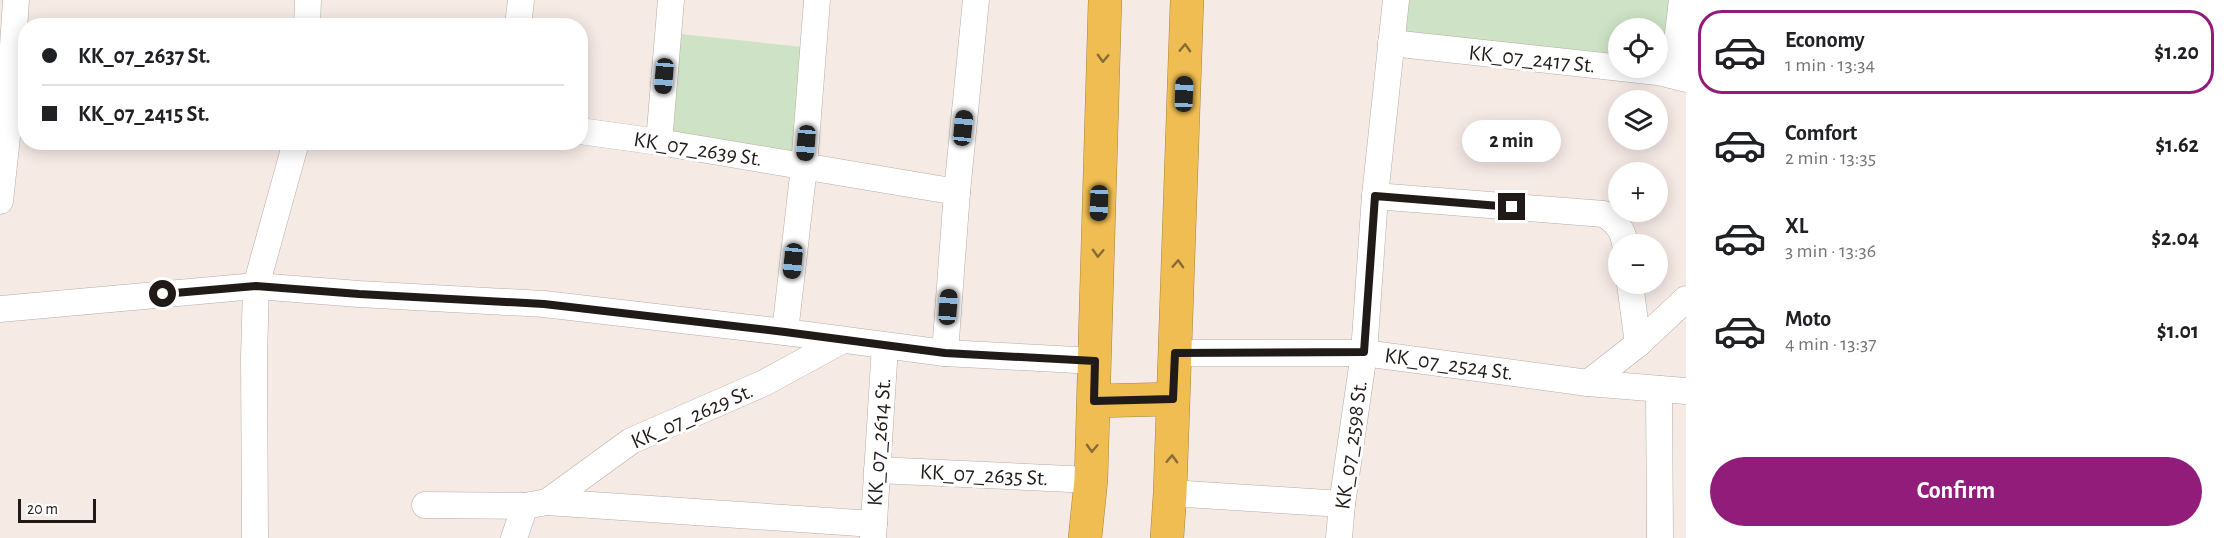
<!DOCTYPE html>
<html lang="en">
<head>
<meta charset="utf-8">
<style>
  :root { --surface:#fff; --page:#f6f6f6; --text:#202124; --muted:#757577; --line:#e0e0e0; --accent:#921c7a }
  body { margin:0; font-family:"Alegreya Sans",sans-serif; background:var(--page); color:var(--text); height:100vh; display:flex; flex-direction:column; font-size:22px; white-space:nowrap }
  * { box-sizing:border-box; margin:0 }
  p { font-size:20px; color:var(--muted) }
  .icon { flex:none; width:33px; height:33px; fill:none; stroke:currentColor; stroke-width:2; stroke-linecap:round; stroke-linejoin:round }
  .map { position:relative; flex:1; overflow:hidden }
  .panel { display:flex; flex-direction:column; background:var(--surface); width:540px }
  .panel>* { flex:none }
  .hud { position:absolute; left:18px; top:18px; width:570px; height:132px; border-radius:24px; box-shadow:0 3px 15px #0003; display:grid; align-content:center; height:132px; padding:0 24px; background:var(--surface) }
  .controls { position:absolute; left:1608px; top:18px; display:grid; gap:12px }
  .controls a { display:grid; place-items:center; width:60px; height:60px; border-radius:50%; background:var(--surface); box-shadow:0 3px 15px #0003; font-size:30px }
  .scale { position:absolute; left:18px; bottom:15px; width:78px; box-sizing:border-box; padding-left:6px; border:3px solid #201b19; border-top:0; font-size:16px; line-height:21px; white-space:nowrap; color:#201b19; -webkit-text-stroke:4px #fff; paint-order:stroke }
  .end { position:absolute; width:27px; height:27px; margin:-14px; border:8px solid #201b19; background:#fff; box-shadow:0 0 0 3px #fff }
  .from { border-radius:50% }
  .bubble { position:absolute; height:42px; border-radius:21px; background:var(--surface); box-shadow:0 3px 15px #0003; font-size:20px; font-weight:700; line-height:42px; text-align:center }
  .car { position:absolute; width:18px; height:36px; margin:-18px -9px; border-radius:8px; box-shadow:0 0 4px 2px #0007; background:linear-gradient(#222 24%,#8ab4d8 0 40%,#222 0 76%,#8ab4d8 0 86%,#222 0) }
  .hud b { display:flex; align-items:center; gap:21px; height:57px; font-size:22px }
  .hud b+b { border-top:2px solid var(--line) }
  .hud i { width:15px; height:15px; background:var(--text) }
  ul { padding:10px 0 0; list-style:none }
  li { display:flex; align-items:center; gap:18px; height:84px; margin:0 12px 9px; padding:0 12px; border:3px solid transparent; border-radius:24px }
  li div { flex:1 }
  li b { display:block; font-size:22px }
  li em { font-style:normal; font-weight:700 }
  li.selected { border-color:var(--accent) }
  li>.icon { width:54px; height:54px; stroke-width:1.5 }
  .button { display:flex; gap:12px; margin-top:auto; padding:12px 24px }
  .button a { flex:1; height:69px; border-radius:36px; background:var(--accent); color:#fff; font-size:24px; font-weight:700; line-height:69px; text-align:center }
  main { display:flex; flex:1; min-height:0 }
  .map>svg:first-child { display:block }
</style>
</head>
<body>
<main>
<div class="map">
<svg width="1686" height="538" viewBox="0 0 1686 538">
  <rect width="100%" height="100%" fill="#f6eae5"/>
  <g fill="#cee3c5" fill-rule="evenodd">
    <path d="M1395,0H1686V79L1390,42ZM1618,28H1658V68H1618Z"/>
    <polygon points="670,33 813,48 804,167 659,142"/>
  </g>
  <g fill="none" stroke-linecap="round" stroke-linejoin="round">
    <g stroke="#b7aba6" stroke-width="27">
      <g id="minor">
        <polyline points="307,26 308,0"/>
        <polyline points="518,26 521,0"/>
        <polyline points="1391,43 1658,72 1686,79"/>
        <polyline points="1673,75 1682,0"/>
        <polyline points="580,131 659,142 957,192"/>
        <polyline points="659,142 671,0"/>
        <path d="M1375,196L1604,214C1616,222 1623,229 1625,244"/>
        <polyline points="0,201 7,137 16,0"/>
        <polyline points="1630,284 1638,344"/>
        <polyline points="0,309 256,286 359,294 544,304 785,332 945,353 1095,361"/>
        <polyline points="785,332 804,167 817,0"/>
        <polyline points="945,353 957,192 976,0"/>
        <polyline points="1175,353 1364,353 1588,383 1686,391"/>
        <polyline points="1588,383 1638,344 1686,299"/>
        <polyline points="1659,389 1660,538"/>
        <polyline points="877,470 1091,480"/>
        <polyline points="1170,493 1342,504"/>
        <polyline points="547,502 631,441 764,383 843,340"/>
        <polyline points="425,505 525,506"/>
        <polyline points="255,538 254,357 256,286 296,142"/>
        <polyline points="514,538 525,506 547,502 874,524"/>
        <polyline points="873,538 885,346"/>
        <polyline points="1339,538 1342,504 1364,353 1375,196 1396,0"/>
      </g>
    </g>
    <g stroke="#a7843d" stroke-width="34">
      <g id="highway">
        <polyline points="1094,401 1173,399"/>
        <polyline points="1085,538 1091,480 1105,0"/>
        <polyline points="1167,538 1170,493 1187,0"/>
      </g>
    </g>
    <use href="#minor" stroke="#fff" stroke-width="26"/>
    <use href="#highway" stroke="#efbd51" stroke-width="33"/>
  </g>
  <defs><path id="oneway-chevron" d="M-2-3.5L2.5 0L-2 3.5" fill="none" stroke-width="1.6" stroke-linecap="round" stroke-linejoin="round" transform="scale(1.5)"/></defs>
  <g stroke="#886c35">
    <use href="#oneway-chevron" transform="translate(1185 48) rotate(-88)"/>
    <use href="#oneway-chevron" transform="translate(1103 58) rotate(92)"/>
    <use href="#oneway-chevron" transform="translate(1098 253) rotate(92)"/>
    <use href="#oneway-chevron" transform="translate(1178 264) rotate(-88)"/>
    <use href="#oneway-chevron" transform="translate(1092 448) rotate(92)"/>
    <use href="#oneway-chevron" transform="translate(1172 459) rotate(-88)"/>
  </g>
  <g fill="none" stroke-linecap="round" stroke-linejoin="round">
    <polyline stroke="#201b19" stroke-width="8" points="163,294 256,286 359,294 544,304 785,332 945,353 1095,361 1094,401 1173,399 1175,353 1364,352 1375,196 1512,207"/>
  </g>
  <g text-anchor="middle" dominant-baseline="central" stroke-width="6" stroke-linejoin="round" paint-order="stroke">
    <g font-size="22" fill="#201b19" stroke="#fff">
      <text transform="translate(1532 59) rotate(6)">KK_07_2417 St.</text>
      <text transform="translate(698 149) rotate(9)">KK_07_2639 St.</text>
      <text transform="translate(1449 364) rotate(8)">KK_07_2524 St.</text>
      <text transform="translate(692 416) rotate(-24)">KK_07_2629 St.</text>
      <text transform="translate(879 442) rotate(-86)">KK_07_2614 St.</text>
      <text transform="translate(1351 445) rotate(-82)">KK_07_2598 St.</text>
      <text transform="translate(984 475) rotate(3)">KK_07_2635 St.</text>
    </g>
  </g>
</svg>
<div class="controls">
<a><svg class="icon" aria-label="locate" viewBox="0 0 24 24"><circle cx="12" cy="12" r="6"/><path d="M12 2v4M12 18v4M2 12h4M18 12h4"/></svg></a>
<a><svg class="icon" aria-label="layers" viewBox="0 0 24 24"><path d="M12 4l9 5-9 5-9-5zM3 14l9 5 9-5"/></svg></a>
<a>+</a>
<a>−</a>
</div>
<div class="scale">20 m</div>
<i class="end from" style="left:163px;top:294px"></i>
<i class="end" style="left:1512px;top:207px"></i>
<div class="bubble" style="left:1462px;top:120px;width:99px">2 min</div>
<i class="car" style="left:664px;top:76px;rotate:185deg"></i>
<i class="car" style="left:1184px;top:94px;rotate:2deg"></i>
<i class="car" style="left:963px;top:128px;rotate:6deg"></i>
<i class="car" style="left:806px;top:143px;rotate:185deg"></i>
<i class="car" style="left:1099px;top:203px;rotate:182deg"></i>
<i class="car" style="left:793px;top:261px;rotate:186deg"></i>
<i class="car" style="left:948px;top:307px;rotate:4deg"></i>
<div class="hud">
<b><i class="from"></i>KK_07_2637 St.</b>
<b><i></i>KK_07_2415 St.</b>
</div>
</div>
<section class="panel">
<ul>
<li class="selected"><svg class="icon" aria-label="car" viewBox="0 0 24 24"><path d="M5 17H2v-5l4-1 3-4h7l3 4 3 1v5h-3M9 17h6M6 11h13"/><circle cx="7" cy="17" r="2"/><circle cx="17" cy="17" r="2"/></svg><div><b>Economy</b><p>1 min · 13:34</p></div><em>$1.20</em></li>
<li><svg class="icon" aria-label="car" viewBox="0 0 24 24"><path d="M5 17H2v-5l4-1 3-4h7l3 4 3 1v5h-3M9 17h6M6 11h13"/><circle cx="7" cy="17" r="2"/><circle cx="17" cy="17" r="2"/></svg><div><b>Comfort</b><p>2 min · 13:35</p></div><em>$1.62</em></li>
<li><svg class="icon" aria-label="car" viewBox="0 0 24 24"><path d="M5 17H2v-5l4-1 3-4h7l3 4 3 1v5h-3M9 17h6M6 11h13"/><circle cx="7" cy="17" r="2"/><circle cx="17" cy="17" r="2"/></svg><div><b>XL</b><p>3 min · 13:36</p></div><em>$2.04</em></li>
<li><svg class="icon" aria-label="car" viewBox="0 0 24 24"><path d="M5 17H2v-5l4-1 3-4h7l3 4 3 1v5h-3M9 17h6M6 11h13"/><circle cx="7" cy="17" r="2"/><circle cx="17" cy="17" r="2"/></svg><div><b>Moto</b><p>4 min · 13:37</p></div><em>$1.01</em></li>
</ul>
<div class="button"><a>Confirm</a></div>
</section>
</main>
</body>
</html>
